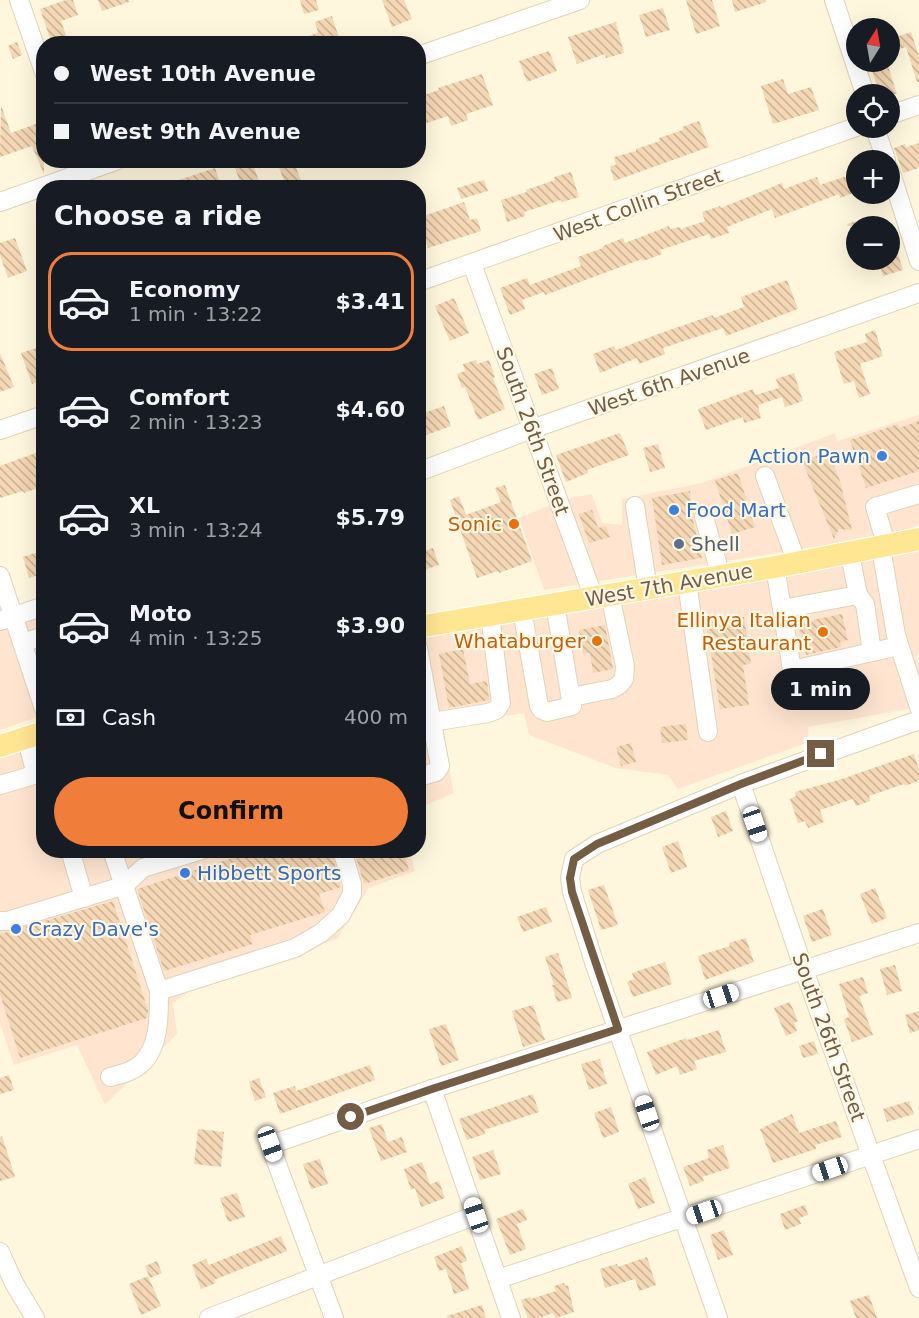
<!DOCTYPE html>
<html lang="en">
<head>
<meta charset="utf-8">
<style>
  :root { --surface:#171b24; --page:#242831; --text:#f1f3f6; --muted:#9ea1a6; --line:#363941; --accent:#f07d3a }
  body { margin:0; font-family:"DejaVu Sans",sans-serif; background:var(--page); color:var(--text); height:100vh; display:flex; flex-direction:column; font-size:22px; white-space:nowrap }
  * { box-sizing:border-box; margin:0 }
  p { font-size:20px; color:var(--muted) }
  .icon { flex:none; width:33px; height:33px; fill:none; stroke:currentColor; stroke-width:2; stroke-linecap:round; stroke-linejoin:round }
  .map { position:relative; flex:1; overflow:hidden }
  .side { position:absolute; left:36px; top:180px; width:390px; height:678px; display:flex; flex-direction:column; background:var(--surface); border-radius:24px; box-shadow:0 6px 24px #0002 }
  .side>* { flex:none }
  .top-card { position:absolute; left:36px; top:36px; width:390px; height:132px; border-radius:24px; box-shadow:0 6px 24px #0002; display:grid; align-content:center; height:132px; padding:0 18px; background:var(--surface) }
  .needle { width:39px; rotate:11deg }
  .tools { position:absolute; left:846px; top:18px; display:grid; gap:12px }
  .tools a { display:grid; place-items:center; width:54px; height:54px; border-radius:50%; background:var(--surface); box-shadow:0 6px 24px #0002; font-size:30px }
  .end { position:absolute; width:27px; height:27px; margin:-14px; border:8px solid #745c45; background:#fff; box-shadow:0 0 0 3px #fff }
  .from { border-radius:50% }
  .bubble { position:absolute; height:42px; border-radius:21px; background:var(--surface); box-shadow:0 6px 24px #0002; font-size:20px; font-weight:800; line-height:42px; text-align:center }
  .car { position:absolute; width:18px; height:36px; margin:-18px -9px; border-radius:8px; box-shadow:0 0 4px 2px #0007; background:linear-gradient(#fff 24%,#345 0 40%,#fff 0 76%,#345 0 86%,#fff 0) }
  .top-card b { display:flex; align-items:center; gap:21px; height:57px; font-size:22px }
  .top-card b+b { border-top:2px solid var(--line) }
  .top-card i { width:15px; height:15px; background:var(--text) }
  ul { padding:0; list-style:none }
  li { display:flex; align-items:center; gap:18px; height:99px; margin:0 12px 9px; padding:0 6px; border:3px solid transparent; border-radius:24px }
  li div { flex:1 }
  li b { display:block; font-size:22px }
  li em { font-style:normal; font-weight:800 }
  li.active { border-color:var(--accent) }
  li>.icon { width:54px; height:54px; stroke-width:1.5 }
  h2 { padding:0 18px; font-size:27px; line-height:72px }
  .pay { display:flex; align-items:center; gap:15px; height:66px; padding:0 18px; font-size:22px }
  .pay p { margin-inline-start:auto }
  .cta { display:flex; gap:12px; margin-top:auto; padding:12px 18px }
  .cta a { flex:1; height:69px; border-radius:36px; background:var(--accent); color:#111; font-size:24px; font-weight:800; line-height:69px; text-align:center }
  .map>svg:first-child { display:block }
</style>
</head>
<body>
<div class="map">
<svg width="919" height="1318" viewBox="0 0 919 1318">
  <defs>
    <pattern id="building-back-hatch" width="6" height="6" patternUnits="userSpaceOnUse" patternTransform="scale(1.5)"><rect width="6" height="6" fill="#f4d7b4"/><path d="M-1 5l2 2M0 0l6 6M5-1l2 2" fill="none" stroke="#cab294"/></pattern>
  </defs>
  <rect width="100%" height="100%" fill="#fef6dd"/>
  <g fill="#ffe5d0">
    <polygon points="919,415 919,525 909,529 814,547 544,590 519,518 565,499 592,494 602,523 622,525 622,499 702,483 835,433 837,441"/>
    <polygon points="919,551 919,655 916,656 919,665 919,707 808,727 809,742 678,789 668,775 616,768 529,735 524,713 441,727 454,793 419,808 419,638"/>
    <polygon points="43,610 43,683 21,618"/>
    <polygon points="7,624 38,717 0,730 0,627"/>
    <polygon points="43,739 44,850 409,851 415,871 369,888 337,939 199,985 173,1003 177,1034 105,1105 77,1045 14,1065 0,1023 0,754"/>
  </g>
  <g fill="url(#building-back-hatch)">
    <polygon points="66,0 73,0 78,15 61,21 69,44 52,44 40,9"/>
    <polygon points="98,0 129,0 129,2 102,11"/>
    <polygon points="300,0 316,0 319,10 304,14"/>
    <polygon points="382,0 404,0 412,19 392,27"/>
    <polygon points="686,0 712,0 720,26 696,34"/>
    <polygon points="732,0 765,0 766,2 735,12"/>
    <polygon points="663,8 670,30 646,37 639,15"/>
    <polygon points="332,16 341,44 293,44 292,41 318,33 315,22"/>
    <polygon points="616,22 624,53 606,58 605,54 577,64 568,37"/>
    <polygon points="911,32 919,56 919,82 917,82 906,47 894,51 890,39"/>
    <polygon points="17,42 22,55 13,59 8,46"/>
    <polygon points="549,51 557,71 527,82 519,61"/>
    <polygon points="888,66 897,94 880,94 872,71"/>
    <polygon points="482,74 493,105 466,114 468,120 451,126 448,116 418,126 418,97 439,90 438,88"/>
    <polygon points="783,79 788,94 811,87 819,110 773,124 761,86"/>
    <polygon points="1,105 11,133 41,122 44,128 44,174 32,146 0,157"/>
    <polygon points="699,121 709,147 614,181 610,166 616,165 614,157 636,151 636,149 660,141 659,138 683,130 682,127"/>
    <polygon points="919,143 919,168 903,173 894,148 905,144 906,147"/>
    <polygon points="232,160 251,160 259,181 242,187"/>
    <polygon points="276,160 293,160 304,188 287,188"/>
    <polygon points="215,168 222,188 164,188 164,185"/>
    <polygon points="571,172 579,197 562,202 561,200 524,212 525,216 507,222 501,200 527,192 526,190 555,180 554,177"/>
    <polygon points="856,173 856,192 840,198 839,194 775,218 772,209 727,227 729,233 711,239 709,234 660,250 662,254 643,261 642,259 545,295 544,292 522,300 525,309 510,315 500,288 527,278 530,285 581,266 578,257 603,248 603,246 623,238 625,243 669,226 670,229 680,227 681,229 705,221 702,212 720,206 721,208 782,183 784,189 817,177 820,185"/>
    <polygon points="484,180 488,191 461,199 457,188"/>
    <polygon points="464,202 470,220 477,218 481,231 428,248 418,218"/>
    <polygon points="874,216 877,226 848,226 847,224"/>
    <polygon points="890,234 892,234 903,270 883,276 878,260 890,260"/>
    <polygon points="15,238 27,271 8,278 0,255 0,243"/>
    <polygon points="787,280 798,309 726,336 723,328 663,348 665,354 639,364 637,358 600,373 593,354 614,346 616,350 661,333 713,315 714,318 744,307 741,297"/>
    <polygon points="454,298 469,333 450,341 435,306"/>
    <polygon points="875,330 883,356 860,364 870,394 859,398 854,381 844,384 834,352 867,342 865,334"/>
    <polygon points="40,347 44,357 44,380 32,384 21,353"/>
    <polygon points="0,353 14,387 0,392"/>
    <polygon points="476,360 477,364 489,360 495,377 493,378 505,409 478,420 465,387 462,388 457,374 465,371 463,364"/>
    <polygon points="552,368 559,389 542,395 534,374"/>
    <polygon points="794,373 803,401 785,407 782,397 758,405 761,418 744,423 743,417 706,430 698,409 753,389 755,395 779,388 776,379"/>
    <polygon points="444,406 451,426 418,438 418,415"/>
    <polygon points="919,421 919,471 866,488 850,440 898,424 899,428"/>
    <polygon points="620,433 629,455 587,470 588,473 566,482 556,455"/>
    <polygon points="658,444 665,468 650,472 643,448"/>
    <polygon points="44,450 44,486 24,493 23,491 0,498 0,466"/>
    <polygon points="829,452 840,481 852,530 839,529 834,539 802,461"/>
    <polygon points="738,473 755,527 732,534 715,480"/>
    <polygon points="505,485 532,561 499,573 498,571 477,578 450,500 459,496 466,515 501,502 495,488"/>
    <polygon points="690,491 693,520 702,558 662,565 652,498"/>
    <polygon points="592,510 598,528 606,526 610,537 589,543 579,514"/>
    <polygon points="433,548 439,565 418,572 418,553"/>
    <polygon points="41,551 44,573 29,578 23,557"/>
    <polygon points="842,614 848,640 840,642 841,647 806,655 798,623"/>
    <polygon points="744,617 751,664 743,665 749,705 720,709 706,622"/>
    <polygon points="605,625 613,669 593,673 590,653 583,654 579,630"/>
    <polygon points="463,649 470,684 487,681 489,700 449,708 439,654"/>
    <polygon points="686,724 688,740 662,743 660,727"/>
    <polygon points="631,743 636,762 621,766 616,747"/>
    <polygon points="914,754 919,770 919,781 905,786 904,784 869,796 870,801 856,806 853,799 820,810 824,822 808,828 805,821 798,823 790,799 796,796 795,792 839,780"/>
    <polygon points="726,811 733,831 718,837 711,817"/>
    <polygon points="678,841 687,867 671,873 662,847"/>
    <polygon points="257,850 306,850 308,856 331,850 341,887 319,894 325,912 250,935 253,944 164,971 137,889"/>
    <polygon points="354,850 403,850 409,870 364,884"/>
    <polygon points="604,885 618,925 601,930 588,890"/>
    <polygon points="875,888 887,918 872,924 860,894"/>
    <polygon points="113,901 148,1010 147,1018 20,1058 0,994 0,934"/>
    <polygon points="546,907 552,922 523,932 517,917"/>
    <polygon points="823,909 832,935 812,942 803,916"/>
    <polygon points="746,938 754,962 705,980 698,956 730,946 729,943"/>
    <polygon points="558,953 572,998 557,1002 552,985 554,985 545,957"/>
    <polygon points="665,962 672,984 633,997 627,982 634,979 632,973"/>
    <polygon points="895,965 902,991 887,995 880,969"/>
    <polygon points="863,977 868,993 859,996 873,1035 852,1042 844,1019 849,1017 839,984"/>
    <polygon points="790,1002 798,1021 794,1023 797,1031 786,1036 774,1008"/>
    <polygon points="533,1005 545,1040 523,1047 512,1011"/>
    <polygon points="919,1011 919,1030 910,1033 905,1015"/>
    <polygon points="446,1024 459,1060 441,1066 429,1029"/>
    <polygon points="719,1030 726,1052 694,1061 697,1069 680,1075 677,1066 656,1075 647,1052 686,1038 687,1040"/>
    <polygon points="814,1041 818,1054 803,1058 799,1046"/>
    <polygon points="600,1059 607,1084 589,1090 581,1064"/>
    <polygon points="370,1065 375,1080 280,1114 273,1093 295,1086 296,1091"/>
    <polygon points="9,1075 14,1090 0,1094 0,1078"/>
    <polygon points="259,1078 266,1097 255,1101 249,1082"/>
    <polygon points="533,1094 539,1112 484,1130 485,1134 467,1140 459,1119"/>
    <polygon points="909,1101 914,1114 887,1122 883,1109"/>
    <polygon points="611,1107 619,1132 603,1138 594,1113"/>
    <polygon points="792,1114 799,1133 836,1121 842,1137 815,1145 816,1149 773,1163 760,1129"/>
    <polygon points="382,1124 388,1142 402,1137 407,1152 381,1161 369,1128"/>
    <polygon points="198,1129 224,1132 221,1167 194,1164"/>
    <polygon points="2,1136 15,1177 0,1181 0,1137"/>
    <polygon points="723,1145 730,1168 702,1177 704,1181 690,1186 683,1167 709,1158 707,1150"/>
    <polygon points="493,1150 501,1174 480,1180 472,1157"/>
    <polygon points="320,1159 328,1184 311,1189 303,1164"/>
    <polygon points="422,1162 430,1184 439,1181 445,1198 421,1207 415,1188 411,1190 404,1169"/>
    <polygon points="645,1177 655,1203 638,1209 628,1184"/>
    <polygon points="237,1193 245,1217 228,1222 220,1198"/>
    <polygon points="805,1205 808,1215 799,1218 801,1224 785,1230 780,1214"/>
    <polygon points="523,1209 527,1220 517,1224 526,1249 510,1255 496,1219"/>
    <polygon points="724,1230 733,1255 718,1260 710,1235"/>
    <polygon points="281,1236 287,1251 214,1280 216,1283 201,1289 192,1265 206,1259 209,1265"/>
    <polygon points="462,1246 467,1261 461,1263 469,1289 454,1294 446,1269 439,1271 434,1257"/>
    <polygon points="647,1257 656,1285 639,1291 635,1279 605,1288 600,1269 617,1264 618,1267"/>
    <polygon points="157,1261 162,1273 150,1278 145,1266"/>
    <polygon points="148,1276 161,1306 141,1315 129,1284"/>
    <polygon points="564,1283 565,1286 568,1285 574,1312 556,1318 553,1313 539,1318 528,1318 521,1300 530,1297 531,1299 556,1291 554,1286"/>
    <polygon points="869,1295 877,1318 856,1318 850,1301"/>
    <polygon points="482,1305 486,1318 448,1318 447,1316"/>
  </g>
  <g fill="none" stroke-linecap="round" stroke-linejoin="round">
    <g stroke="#e2d2b9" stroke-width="20">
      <g id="minor">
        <polyline points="19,0 44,72"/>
        <polyline points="834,0 865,94"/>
        <polyline points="418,56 580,0"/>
        <polyline points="890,115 919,105"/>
        <polyline points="875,128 886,160"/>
        <polyline points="74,160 83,188"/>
        <polyline points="890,170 919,261"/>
        <polyline points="0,202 118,160"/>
        <polyline points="472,264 594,598"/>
        <polyline points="418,282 856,127"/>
        <polyline points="0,430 44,415"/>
        <polyline points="418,472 532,429 919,293"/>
        <polyline points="765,476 797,563"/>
        <polyline points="635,506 648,589"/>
        <polyline points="704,517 721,576"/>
        <polyline points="887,547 875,507 919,494"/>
        <polyline points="881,548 896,635 919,707"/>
        <polyline points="775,567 782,609 858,595 850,554"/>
        <polyline points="0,576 44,709"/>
        <polyline points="687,582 708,732"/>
        <polyline points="858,595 865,604 872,652"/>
        <polyline points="782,609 792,670 899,646"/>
        <polyline points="522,610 539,706 542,710 547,712 572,706 555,604"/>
        <polyline points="0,621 44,606"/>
        <polyline points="22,643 44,636"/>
        <polyline points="418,648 440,766 436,772 418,777"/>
        <polyline points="572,697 612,689 619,685 624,679 625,666 610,595"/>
        <polyline points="432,722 488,713 496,710 501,703 490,615"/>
        <polyline points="26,737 36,774"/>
        <polyline points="741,784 804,970 919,1288"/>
        <polyline points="0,785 37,774 44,775"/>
        <polyline points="70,850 84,898"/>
        <polyline points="112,850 159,991"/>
        <polyline points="0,921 7,921 119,887 128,882 143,868 202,850"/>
        <path d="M110,1077C121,1074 132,1072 141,1064C160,1047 159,1014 159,991L295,948L321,933L341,915L352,894V884L342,850"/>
        <polyline points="432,1089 511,1318"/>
        <polyline points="0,1252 14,1283 35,1318"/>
        <polyline points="498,1279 919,1139"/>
        <polyline points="209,1318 476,1215"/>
        <polyline points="334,1318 270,1145 432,1089 919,933"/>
        <polyline points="718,1318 595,965 572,892 570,878 574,859 597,844 741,784 919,720"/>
      </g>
    </g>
    <g stroke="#fff" stroke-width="24">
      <g id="major">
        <polyline points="418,627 775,567 919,539"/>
        <polyline points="0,746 44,732"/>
      </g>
    </g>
    <use href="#minor" stroke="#fff" stroke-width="18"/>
    <use href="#major" stroke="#ffe693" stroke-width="22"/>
  </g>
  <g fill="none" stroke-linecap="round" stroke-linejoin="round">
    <polyline stroke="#745c45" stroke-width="8" points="351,1117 432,1089 618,1029 572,892 570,878 574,859 597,844 741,784 821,754"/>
  </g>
  <g fill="#3f7fe0" stroke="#fff8e5" stroke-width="2">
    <circle cx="882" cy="456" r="6"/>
    <circle cx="674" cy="510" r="6"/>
    <circle cx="185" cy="873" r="6"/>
    <circle cx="16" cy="929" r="6"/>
  </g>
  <g fill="#e8710a" stroke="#fff8e5" stroke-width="2">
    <circle cx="514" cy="524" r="6"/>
    <circle cx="823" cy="632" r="6"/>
    <circle cx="597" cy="641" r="6"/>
  </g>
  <circle fill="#5c6f8a" stroke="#fff8e5" stroke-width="2" cx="679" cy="544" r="6"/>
  <g text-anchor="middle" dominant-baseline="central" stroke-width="4.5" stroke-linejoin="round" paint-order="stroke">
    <g font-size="20" fill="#745c45" stroke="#fff8e5">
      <text transform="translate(638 205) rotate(-20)">West Collin Street</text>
      <text transform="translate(669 382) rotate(-19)">West 6th Avenue</text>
      <text transform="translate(533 431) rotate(70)">South 26th Street</text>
      <text transform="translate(669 585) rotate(-10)">West 7th Avenue</text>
      <text transform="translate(829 1037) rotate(70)">South 26th Street</text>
    </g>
    <g font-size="20" fill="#366cbe" stroke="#fff8e5" text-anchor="start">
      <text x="870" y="456" text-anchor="end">Action Pawn</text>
      <text x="686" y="510">Food Mart</text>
      <text x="197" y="873">Hibbett Sports</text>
      <text x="28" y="929">Crazy Dave's</text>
    </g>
    <g font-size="20" fill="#c56008" stroke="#fff8e5" text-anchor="end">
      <text x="502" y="524">Sonic</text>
      <text x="811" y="620">Ellinya Italian<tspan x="811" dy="23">Restaurant</tspan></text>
      <text x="585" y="641">Whataburger</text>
    </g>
    <g font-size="20" fill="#4e5e75" stroke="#fff8e5" text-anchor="start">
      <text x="691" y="544">Shell</text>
    </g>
  </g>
</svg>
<div class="tools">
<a><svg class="needle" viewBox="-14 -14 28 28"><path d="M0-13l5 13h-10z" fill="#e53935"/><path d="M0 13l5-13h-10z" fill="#9ea1a6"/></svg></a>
<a><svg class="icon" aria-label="locate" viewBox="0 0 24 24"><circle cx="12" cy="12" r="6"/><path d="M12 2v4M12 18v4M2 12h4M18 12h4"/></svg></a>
<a>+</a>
<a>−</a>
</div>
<i class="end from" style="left:351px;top:1117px"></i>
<i class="end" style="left:821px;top:754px"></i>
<div class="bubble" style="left:771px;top:668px;width:99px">1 min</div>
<i class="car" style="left:755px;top:824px;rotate:161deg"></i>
<i class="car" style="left:721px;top:996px;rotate:72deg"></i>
<i class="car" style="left:647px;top:1113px;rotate:341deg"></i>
<i class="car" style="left:270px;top:1144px;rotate:160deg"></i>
<i class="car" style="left:830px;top:1169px;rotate:251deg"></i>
<i class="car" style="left:704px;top:1212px;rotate:251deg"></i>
<i class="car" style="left:476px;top:1215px;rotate:341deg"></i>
<div class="top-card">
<b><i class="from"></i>West 10th Avenue</b>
<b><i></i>West 9th Avenue</b>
</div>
<section class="side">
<h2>Choose a ride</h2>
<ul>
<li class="active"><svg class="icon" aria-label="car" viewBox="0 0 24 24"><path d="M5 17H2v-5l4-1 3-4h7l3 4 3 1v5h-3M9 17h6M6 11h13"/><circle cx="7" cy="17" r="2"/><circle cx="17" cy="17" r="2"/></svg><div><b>Economy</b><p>1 min · 13:22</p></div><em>$3.41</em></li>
<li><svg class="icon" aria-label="car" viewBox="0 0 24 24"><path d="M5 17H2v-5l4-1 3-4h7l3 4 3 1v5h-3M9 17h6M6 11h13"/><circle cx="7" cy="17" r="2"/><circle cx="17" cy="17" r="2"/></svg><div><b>Comfort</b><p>2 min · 13:23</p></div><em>$4.60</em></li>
<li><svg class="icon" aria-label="car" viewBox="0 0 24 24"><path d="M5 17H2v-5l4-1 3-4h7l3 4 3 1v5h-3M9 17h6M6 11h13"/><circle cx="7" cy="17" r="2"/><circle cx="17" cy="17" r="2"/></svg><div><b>XL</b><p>3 min · 13:24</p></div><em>$5.79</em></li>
<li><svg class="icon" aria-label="car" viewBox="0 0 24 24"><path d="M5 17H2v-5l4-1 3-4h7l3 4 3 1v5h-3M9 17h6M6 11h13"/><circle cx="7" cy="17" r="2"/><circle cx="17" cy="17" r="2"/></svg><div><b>Moto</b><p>4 min · 13:25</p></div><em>$3.90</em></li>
</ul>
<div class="pay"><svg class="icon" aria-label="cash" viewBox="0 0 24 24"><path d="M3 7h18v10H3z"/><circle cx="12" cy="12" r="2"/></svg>Cash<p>400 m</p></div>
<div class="cta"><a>Confirm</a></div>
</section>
</div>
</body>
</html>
